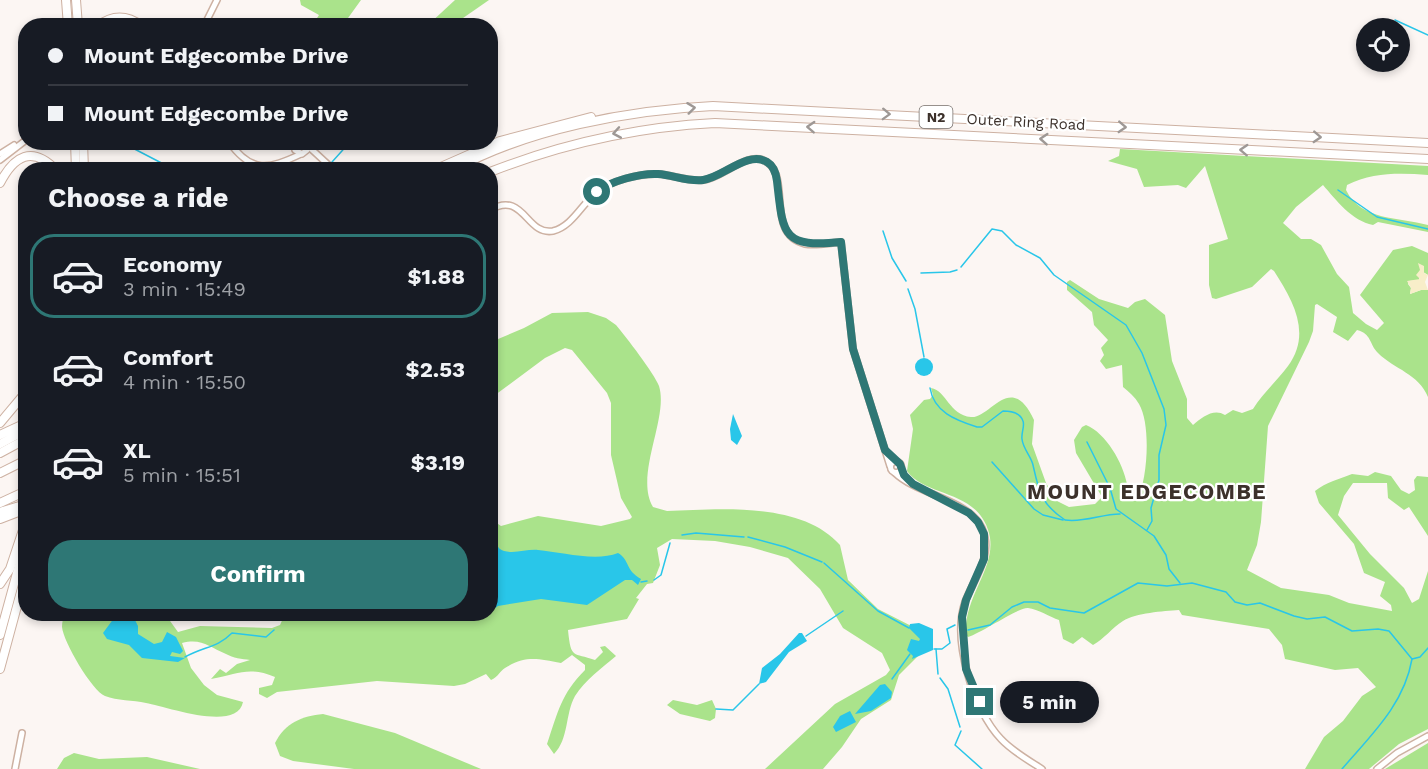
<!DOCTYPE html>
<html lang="en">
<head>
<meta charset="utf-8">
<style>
  :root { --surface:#171b24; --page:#20242c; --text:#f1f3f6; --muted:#9ea1a6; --line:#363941; --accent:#2e7775 }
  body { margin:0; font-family:"Work Sans",sans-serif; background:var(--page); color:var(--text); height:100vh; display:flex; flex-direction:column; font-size:22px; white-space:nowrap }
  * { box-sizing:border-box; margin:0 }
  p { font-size:20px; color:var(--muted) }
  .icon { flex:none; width:33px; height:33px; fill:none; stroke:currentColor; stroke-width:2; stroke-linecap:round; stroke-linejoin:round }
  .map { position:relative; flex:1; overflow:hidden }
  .side { position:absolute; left:18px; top:162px; width:480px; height:459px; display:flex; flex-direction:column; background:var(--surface); border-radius:24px; box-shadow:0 3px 9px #0003 }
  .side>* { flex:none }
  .top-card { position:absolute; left:18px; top:18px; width:480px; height:132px; border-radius:24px; box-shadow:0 3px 9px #0003; display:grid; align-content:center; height:132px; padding:0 30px; background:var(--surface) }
  .controls { position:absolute; left:1356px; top:18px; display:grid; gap:12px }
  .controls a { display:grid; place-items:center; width:54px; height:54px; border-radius:50%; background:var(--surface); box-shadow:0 3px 9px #0003; font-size:30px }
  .end { position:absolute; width:27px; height:27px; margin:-14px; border:8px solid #2e7775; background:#fff; box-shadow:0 0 0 3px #fff }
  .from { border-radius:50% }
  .bubble { position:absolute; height:42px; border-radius:21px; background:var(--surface); box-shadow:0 3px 9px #0003; font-size:20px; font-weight:700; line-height:42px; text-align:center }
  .top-card b { display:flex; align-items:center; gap:21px; height:57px; font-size:22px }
  .top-card b+b { border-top:2px solid var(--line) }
  .top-card i { width:15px; height:15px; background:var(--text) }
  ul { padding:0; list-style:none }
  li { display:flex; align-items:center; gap:18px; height:84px; margin:0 12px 9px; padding:0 18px; border:3px solid transparent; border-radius:24px }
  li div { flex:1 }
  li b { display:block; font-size:22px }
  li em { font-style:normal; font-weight:700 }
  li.current { border-color:var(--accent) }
  li>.icon { width:54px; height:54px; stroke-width:1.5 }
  h2 { padding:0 30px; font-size:27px; line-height:72px }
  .button { display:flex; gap:12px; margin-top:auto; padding:12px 30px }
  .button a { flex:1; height:69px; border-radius:24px; background:var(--accent); color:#fff; font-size:24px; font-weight:700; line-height:69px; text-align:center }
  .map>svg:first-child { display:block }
</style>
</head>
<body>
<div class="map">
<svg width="1428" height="769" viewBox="0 0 1428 769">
  <rect width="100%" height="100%" fill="#fcf6f3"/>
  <g fill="#aae38b">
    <polygon points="300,0 361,0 343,25 312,26 319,15 301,5"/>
    <polygon points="455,0 489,0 453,25 428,25"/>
    <path d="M1120,149L1428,166V175C1400,173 1373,172 1347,185L1346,190C1361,221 1399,217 1428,225V232L1378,222L1373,225C1352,221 1336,200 1323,185L1296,207L1283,223L1301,239H1311L1321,245L1337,274L1349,287L1353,313L1366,324L1377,330L1384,323L1360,295L1393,250L1412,246L1428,253V275L1420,270L1419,280L1409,281L1408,284L1411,288L1410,294L1421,290H1428V397C1419,374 1394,369 1378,353C1369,344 1372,334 1357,330L1348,341L1333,332L1337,317L1317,304L1315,305L1313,331L1309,342L1268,426L1261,522L1257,545L1247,570L1281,588L1329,595L1349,603L1392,611L1391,605L1380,596L1385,582L1364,573L1354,544L1319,503L1315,491C1326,482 1340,479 1352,474L1368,476L1375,472L1391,476L1401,490L1409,494L1415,490L1414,480L1417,476L1428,477V536L1409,507L1404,510L1388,498L1387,483H1353L1344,496L1338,515L1370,554L1404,588L1412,603L1419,599L1428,571V729L1399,744L1369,769H1305L1324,737L1343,721L1362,696L1376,687L1358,668L1335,670L1285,659L1282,645L1269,629L1182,615L1179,610C1163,611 1136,613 1123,621C1112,628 1104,639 1093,645L1082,637L1073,644L1063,639L1059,620C1050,617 1038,609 1028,608C1019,607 983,632 968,637L966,635C963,596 998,567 989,533C977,489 927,498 907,471L913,429L910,415L924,400L930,399L933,395L931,388C947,391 949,415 971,417C990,419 1011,370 1034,420L1032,444L1046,483L1057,501L1069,507L1095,504L1102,497L1076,453L1074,440L1082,427L1086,425C1106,433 1123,463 1127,484C1128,492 1126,496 1133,501L1137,500C1148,479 1151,424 1139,404C1135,397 1129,392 1123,387L1122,365L1106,369L1100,361L1104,355L1101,348L1108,340L1094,325L1092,312L1067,290V282L1070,280L1099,299L1128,308L1135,302L1145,299L1165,315L1172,361L1187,399V418L1193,425C1202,417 1214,408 1225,415L1233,410L1242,413L1253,409C1263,393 1277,381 1288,366C1312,333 1293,301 1274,271L1271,269L1252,287L1216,299L1212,298L1209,285V245L1228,239L1205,166L1186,188L1178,185L1144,187L1137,169L1108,161L1119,156Z"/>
    <path d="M588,312L606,318L616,325C626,337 654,373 659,386C669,418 634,475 653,507L667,511C718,509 802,501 840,545L848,580L878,609L925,633L919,655L899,675L891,700L861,719L842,747L823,769H765L835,704L886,675L890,670L882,653L843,628L820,589L788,558L750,547L715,541L672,539L657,548L660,565L653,583L647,584L636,598L639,599L627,619L568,630C571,660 573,652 595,660L603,652L600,647L605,646L616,656C602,668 585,680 575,696C565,714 569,739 554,754L547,744C558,712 561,694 585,670V665L572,655L561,663C538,659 526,655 505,668C500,671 498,677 491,680L486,674L465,684L454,686L377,681L277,692L267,698L259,694V688L272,685L275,677C248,666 239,674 211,679L220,669L226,673L237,664L250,660C242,659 233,658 226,654C209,647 202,638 182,643L191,668L204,685L217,695L243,702C237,733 165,706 146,703C133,700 117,701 105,696C92,691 63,641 62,627C62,622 63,618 65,614H165L178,632L200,626L272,628L280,625L285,614H490L491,519L501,526L538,516L601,526L630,519L632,517L621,498L611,455V403L607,393L572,350L565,348L545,358L491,398V342L524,328L552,313Z"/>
    <polygon points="673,700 697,705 712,700 716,709 715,718 710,721 680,714 667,705"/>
    <path d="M323,714L395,733L481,769H354L293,761L280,756L275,743C285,723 302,716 323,714Z"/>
    <polygon points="1428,743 1428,769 1385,769"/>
    <polygon points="74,753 99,759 147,757 200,769 57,769 64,758"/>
  </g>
  <polygon fill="#f8eec9" points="1418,263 1424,266 1424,273 1428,275 1425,282 1428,290 1421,290 1410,294 1411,288 1407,281 1420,279 1416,275 1420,270"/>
  <g fill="#29c6e9">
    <circle cx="924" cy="367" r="9"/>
    <polygon points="733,414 742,436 737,445 731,440 730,429"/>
    <path d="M491,538C496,542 497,549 504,551C515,554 527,549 538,550C561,552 596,562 618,553C630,560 625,570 641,579L638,585L632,580H625L587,605L541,599L498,606L491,611Z"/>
    <polygon points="117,614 132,614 138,626 138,634 154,644 162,642 167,632 176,637 183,651 180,654 172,652 170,656 185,658 178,662 142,658 129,645 107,639 103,633"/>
    <polygon points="336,614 387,614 376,621 347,618"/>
    <polygon points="919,623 933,629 933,650 912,659 913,656 907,650 911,639 919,641 920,639 909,628 910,624"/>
    <polygon points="799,633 802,633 807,641 789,652 766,682 759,684 762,668 780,654"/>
    <polygon points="885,684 892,692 891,698 871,711 855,714 880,685"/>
    <polygon points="850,711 856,722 836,732 833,727 840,716"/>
  </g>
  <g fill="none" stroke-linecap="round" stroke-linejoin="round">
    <g stroke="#29c6e9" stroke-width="1.5">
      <polyline points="1395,20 1428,35"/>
      <polyline points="121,142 175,170"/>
      <polyline points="332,162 350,142"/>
      <polyline points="323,170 327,167"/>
      <polyline points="1338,190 1377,217 1428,229"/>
      <polyline points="883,231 892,258 906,281"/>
      <polyline points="961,267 992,229 1002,231 1016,245 1040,258 1054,275 1126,325 1142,353 1164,409 1166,425 1159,455 1159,480 1151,508 1152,521 1147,530"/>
      <polyline points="921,273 950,272 957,270"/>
      <polyline points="908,289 915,309 924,357"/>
      <path d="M930,388C934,412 955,420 977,427H982L1003,411C1011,411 1020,412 1023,421C1025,426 1021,433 1022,439C1023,449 1031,456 1033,465C1039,492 1041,504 1065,520C1084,523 1101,514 1120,514"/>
      <polyline points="1087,442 1110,488 1116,509 1154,536 1166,555 1169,569 1180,583"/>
      <polyline points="992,462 1034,509 1043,515 1063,520"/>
      <polyline points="682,535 696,533 744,537"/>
      <polyline points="748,537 785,547 822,562"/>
      <polyline points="824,563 878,611 909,628"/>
      <polyline points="654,580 661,575 670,543"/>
      <polyline points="641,582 647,581"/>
      <polyline points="968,630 990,625 1012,607 1024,602 1038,602 1050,608 1084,613 1138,583 1167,586 1192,583 1226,592 1235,602 1247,605 1260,603 1294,616 1307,619 1325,617 1352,631 1378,629 1389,631 1412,659 1420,657 1428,648"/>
      <polyline points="806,636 843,611"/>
      <polyline points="934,649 942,649 950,643 947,629 955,625"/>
      <polyline points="936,649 938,674"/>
      <path d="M185,657C205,646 217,648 232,633L266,637L274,630"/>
      <polyline points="940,678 948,689 960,727"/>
      <polyline points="892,679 910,654"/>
      <polyline points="716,709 733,710 759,684"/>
      <polyline points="961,731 955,745 982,769"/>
      <path d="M1342,769C1371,735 1404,705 1412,659"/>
    </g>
    <g stroke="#cdb1a2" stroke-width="8">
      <g id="secondary">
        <polyline points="204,26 217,0"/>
        <path d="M229,142C252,174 269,169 301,154"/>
        <polyline points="298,142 295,150 302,154 307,150 305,142"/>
        <polyline points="308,146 334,170"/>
        <polyline points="0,154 14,145"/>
        <polyline points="0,160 26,140"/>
        <path d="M490,210C524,190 526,236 553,231C574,226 584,199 601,189C615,180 642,173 658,174C674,175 688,182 704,180C722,178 745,153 763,160C794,172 763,234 805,244C816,246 829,243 841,242L853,349L890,466"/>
        <circle cx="896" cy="467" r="5.5"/>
        <path d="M895,473C918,495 968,499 982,528C994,555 974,578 965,602C952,640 973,710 1001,739C1012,751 1028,760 1042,769"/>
        <polyline points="15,769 22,733"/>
        <polyline points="1377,769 1397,753 1428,736"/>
      </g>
    </g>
    <g stroke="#cdb1a2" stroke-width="10">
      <g id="highway">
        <polyline points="66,0 68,26"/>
        <polyline points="76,0 78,26"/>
        <path d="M98,26C112,15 127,15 142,26"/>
        <polyline points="75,142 76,170"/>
        <polyline points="83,142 84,170"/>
        <polyline points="434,170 500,141 591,117"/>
        <path d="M453,170C527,129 629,110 713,106L1428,143"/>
        <path d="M490,172C564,143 636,127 715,123L1428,159"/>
        <path d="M0,183C14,156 32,145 56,170"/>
        <polyline points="0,423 26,392"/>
        <polyline points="0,435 26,423"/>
        <polyline points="0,444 26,430"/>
        <polyline points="0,453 26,439"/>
        <polyline points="0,473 26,460"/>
        <polyline points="0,503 26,491"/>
        <polyline points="0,512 26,504"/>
        <polyline points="0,519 26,509"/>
        <polyline points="0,584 10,569 26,521"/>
        <polyline points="0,635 26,540"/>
        <polyline points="0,669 26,573"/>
      </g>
    </g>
    <use href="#secondary" stroke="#fff" stroke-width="5"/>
    <use href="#highway" stroke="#fff" stroke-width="8"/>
  </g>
  <defs><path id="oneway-chevron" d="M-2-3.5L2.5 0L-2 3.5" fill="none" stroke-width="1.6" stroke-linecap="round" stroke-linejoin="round" transform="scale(1.5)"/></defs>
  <g stroke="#9e9895">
    <use href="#oneway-chevron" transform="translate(691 108) rotate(-7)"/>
    <use href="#oneway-chevron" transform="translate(886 114) rotate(2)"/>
    <use href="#oneway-chevron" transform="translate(811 127) rotate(-177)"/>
    <use href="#oneway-chevron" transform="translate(1122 127) rotate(3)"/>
    <use href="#oneway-chevron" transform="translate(617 133) rotate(170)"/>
    <use href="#oneway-chevron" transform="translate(1317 137) rotate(3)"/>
    <use href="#oneway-chevron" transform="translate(1044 139) rotate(-176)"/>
    <use href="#oneway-chevron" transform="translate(1244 150) rotate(-177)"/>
  </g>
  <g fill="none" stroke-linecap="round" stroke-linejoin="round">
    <path stroke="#2e7775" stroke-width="8" d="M597,192C610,181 640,173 658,174C673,175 688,182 703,180C722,178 748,150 767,162C774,166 776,173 777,181C783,235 782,248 841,242L853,349L885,450L900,464L904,475L913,484L969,513L978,522L984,534V559L966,600L962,617L966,669L980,702"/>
  </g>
  <g text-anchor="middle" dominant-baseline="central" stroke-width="4.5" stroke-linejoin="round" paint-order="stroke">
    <rect fill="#fff" stroke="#766f6b" stroke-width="1.5" x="919.5" y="106" width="33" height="22" rx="4.5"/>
    <g font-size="14" font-weight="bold" fill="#3c312b">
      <text x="936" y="117">N2</text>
    </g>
    <g font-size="15" fill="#3c312b" stroke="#fff">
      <text transform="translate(1026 122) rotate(3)">Outer Ring Road</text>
    </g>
    <g font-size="21" font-weight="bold" letter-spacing="1.5" fill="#3c312b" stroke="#fff">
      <text x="1147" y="491">MOUNT EDGECOMBE</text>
    </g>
  </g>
</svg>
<div class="controls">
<a><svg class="icon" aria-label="locate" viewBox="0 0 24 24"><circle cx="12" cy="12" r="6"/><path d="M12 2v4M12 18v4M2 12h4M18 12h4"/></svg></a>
</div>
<i class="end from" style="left:597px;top:192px"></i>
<i class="end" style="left:980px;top:702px"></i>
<div class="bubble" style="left:1000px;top:681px;width:99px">5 min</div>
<div class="top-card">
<b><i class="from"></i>Mount Edgecombe Drive</b>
<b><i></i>Mount Edgecombe Drive</b>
</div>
<section class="side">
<h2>Choose a ride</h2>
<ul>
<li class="current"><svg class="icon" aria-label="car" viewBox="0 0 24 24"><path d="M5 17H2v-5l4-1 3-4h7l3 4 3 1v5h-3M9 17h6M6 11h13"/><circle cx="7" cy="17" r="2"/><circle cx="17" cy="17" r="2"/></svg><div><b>Economy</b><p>3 min · 15:49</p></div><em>$1.88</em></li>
<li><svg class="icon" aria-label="car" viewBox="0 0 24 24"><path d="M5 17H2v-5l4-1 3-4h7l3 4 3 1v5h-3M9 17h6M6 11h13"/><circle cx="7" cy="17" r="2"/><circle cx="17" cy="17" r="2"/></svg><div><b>Comfort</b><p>4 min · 15:50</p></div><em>$2.53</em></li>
<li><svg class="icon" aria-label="car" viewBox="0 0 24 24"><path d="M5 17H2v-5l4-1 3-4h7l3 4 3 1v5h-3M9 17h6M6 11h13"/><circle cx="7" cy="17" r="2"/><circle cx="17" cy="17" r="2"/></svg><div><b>XL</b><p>5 min · 15:51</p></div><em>$3.19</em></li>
</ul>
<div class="button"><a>Confirm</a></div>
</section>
</div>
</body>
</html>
